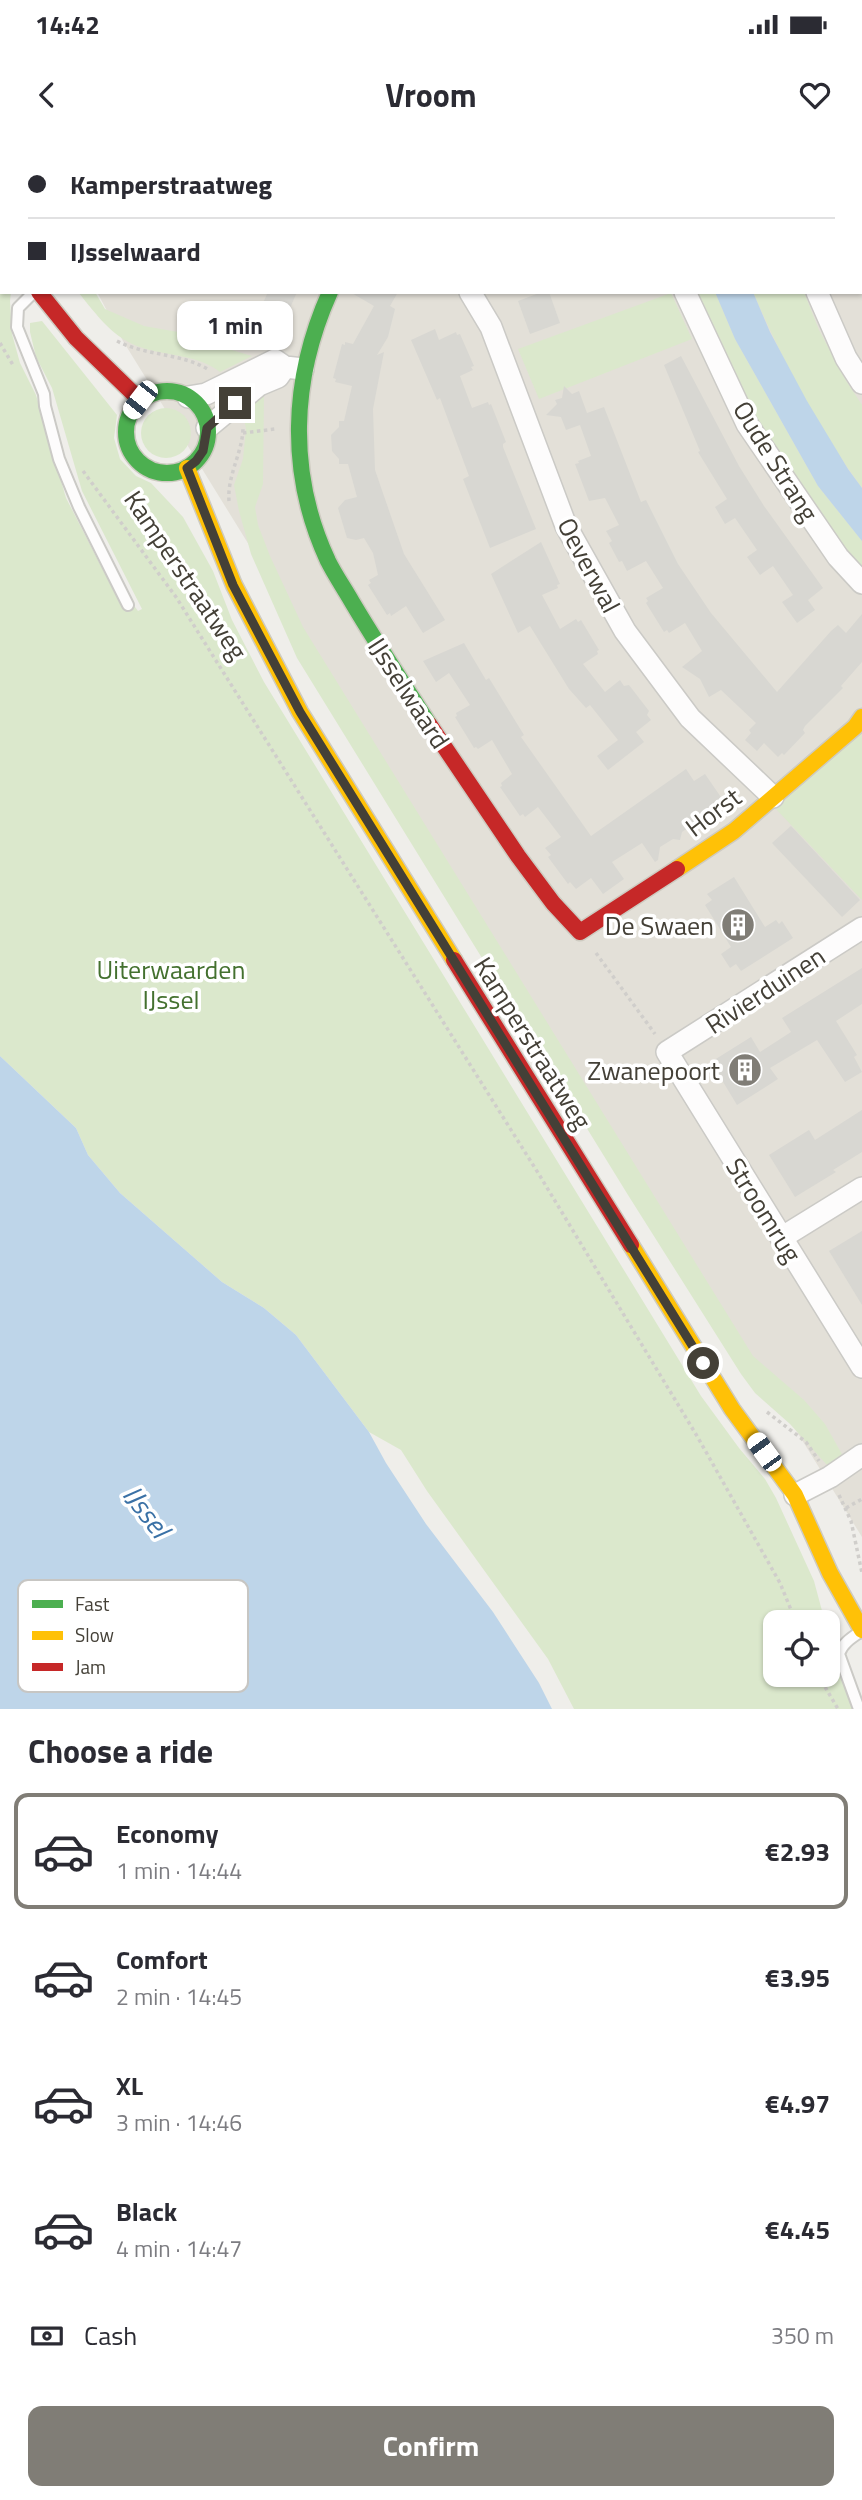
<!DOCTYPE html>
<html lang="en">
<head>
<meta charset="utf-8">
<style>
  :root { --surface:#fff; --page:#f2f2f3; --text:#2b2b33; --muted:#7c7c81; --line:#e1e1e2; --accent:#807d76 }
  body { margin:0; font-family:"Titillium Web",sans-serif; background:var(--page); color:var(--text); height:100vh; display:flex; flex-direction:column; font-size:26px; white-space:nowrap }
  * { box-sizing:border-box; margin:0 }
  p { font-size:23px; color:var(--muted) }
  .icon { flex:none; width:38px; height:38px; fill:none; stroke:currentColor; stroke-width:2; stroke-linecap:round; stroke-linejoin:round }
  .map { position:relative; height:1569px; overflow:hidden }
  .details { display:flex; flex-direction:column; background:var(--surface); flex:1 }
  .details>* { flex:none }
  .banner { position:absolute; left:0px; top:0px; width:863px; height:154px; box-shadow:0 2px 5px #0004; display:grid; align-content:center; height:154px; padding:0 28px; background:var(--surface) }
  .buttons { position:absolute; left:763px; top:1470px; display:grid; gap:14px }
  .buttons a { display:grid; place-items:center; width:77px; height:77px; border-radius:14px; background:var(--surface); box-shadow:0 2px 5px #0004; font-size:35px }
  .end { position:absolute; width:32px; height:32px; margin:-16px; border:9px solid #444037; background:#fff; box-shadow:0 0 0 4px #fff }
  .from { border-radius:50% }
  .bubble { position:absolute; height:49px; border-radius:14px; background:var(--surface); box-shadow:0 2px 5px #0004; font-size:23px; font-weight:700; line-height:49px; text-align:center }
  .car { position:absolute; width:21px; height:42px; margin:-21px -10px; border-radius:9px; box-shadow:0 0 5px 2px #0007; background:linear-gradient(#fff 24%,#345 0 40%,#fff 0 76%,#345 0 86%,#fff 0) }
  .banner b { display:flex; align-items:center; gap:24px; height:66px; font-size:26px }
  .banner b+b { border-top:2px solid var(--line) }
  .banner i { width:18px; height:18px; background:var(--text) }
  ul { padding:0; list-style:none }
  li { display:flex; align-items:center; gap:21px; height:116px; margin:0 14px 10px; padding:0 14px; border:4px solid transparent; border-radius:14px }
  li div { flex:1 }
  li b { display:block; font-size:26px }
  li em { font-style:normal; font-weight:700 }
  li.current { border-color:var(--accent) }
  li>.icon { width:63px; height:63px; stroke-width:1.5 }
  h2 { padding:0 28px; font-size:32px; line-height:84px }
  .pay { display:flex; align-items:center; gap:18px; height:77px; padding:0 28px; font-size:26px }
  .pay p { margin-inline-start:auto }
  .button { display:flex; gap:14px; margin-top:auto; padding:14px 28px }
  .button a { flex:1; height:80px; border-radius:14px; background:var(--accent); color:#fff; font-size:28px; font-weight:700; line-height:80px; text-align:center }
  .status { display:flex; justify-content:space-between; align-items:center; height:49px; padding:0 35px; background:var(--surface); direction:ltr }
  .status svg { height:19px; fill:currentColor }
  header { display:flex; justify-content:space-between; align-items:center; height:91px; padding:0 28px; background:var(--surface); font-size:32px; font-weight:700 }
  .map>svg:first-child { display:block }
</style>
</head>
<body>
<div class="status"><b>14:42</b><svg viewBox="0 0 49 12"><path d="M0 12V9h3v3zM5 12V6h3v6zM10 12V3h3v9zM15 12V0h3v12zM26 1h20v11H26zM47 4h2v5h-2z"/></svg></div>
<header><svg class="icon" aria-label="back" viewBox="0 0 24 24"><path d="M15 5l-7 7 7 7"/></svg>Vroom<svg class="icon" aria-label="heart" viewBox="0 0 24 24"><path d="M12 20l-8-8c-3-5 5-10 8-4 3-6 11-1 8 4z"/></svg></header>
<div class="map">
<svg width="862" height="1569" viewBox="0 0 862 1569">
  <rect width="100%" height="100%" fill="#efeeea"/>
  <polygon fill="#e3e0d8" points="119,0 862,0 862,1397 123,201 97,152 861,152 861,2"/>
  <g fill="#dbe8cc">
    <polygon points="0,113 2,152 11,152 10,161 12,194 20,223 36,255 66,358 117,457 132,463 138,471 142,469 82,351 52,248 36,217 30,192 30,183 42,181 117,275 114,298 120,319 136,336 151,343 183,377 213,431 232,480 264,542 701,1256 739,1308 765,1339 776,1358 814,1441 825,1482 775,1482 775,1535 828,1535 828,1492 853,1569 574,1569 548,1519 427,1351 401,1310 369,1292 296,1195 264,1168 222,1142 120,1053 88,1015 76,988 0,916"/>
    <path d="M78,152H95L105,169L144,186L178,192L184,196L252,216L220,232C199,215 168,216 143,208C113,199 97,175 78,152Z"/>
    <polygon points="695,152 715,152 735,199 818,346 862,401 862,434 818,378 740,253"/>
    <path d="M753,152H804L819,190L845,239L862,265V348C818,288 782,220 753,152Z"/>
    <polygon points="671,153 692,199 539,259 518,209"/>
    <polygon points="264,251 263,344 255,367 258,385 270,416 303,487 753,1216 804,1260 825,1284 843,1316 827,1325 790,1284 755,1253 741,1234 628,1055 297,518 251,414 239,371 234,345 243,319 246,289 242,268"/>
    <circle cx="166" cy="293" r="25"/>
    <polygon points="862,583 862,760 776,669"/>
  </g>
  <g fill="#bed5e9">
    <polygon points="715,152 753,152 770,192 807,261 848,329 862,348 862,401 818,346 735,199"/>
    <polygon points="0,916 76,988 88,1015 120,1053 222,1142 264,1168 296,1195 369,1292 386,1323 426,1384 493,1472 539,1543 552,1569 0,1569"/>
  </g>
  <g fill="#d8d7d2">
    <polygon points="268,152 297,152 284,182 259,172"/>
    <polygon points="350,152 398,152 390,166 395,169 388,197 377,215 384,212 373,269 375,330 404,414 445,480 423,493 406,466 391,476 390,473 387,475 368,445 371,443 369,440 378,435 373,413 364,398 356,400 347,398 338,368 345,360 357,357 348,324 339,324 339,319 332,311 331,295 339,287 339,281 344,281 352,246 335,242 336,239 333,238 342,204 345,205 345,202 353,204 374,166"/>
    <polygon points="542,152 549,152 560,183 530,194 518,161"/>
    <polygon points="435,189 439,200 456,192 457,195 460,194 474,226 471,227 473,230 460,236 472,268 488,262 489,265 491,264 506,302 503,304 503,307 536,389 490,408 463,339 469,336 440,258 437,260 411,200"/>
    <polygon points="681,216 739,326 764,366 823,448 808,460 815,470 797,483 782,462 793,455 773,426 760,435 747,417 757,410 735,378 725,384 715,367 727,359 698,312 700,311 664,225"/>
    <polygon points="564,246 572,254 579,251 587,273 604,267 641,362 646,360 678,424 711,473 777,552 831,491 838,485 846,493 862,474 862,522 841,546 843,548 805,586 803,590 805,593 784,615 782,613 778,617 764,603 757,611 745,600 751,593 749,590 756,583 721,550 709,557 700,539 682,527 702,511 685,483 669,493 667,490 664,492 646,463 648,461 646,458 663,448 646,421 627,431 622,421 619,422 609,403 612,401 606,391 619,385 605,358 589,361 575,324 579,323 578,321 591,316 580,285 566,290 561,277 546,275 557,264 555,260 562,258"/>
    <polygon points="541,402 560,444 557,445 558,448 542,455 560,489 576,479 578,482 581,480 599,510 597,511 598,514 583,524 605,552 620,540 624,546 629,545 649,571 647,575 651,580 636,592 644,602 608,630 597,616 618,600 590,565 586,568 569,549 530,486 518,493 491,434"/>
    <polygon points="464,503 486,540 489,538 524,595 521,597 591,696 686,629 694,641 705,634 725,663 682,692 680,700 673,699 660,707 658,720 655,722 642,703 612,722 624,739 603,754 591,738 576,749 570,742 568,744 548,717 551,715 545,708 561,697 538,667 525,677 523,674 520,676 500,647 502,646 501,643 512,634 492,600 478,609 476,607 474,608 455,577 457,576 456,573 470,565 449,533 436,542 423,521"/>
    <polygon points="791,686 860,760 842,777 772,703"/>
    <polygon points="734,737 765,787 776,780 779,784 782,781 793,798 741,831 736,824 730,828 721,814 731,807 705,765 712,760 707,754"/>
    <polygon points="862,828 862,864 836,881 857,915 854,917 862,932 845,942 817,900 770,928 778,939 737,965 711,922 751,897 760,912 791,892 782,878"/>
    <polygon points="862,970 862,1012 833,1030 836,1032 795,1057 769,1015 809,990 815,1000"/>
    <polygon points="862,1091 862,1165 829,1111"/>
  </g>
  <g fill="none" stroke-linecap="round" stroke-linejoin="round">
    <g stroke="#cbcac6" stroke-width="14">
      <g id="lane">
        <polyline points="34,152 18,168 17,187 44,254 45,266 59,319 79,367 128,465"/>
        <path d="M859,1569L839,1514C842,1504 851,1498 860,1492"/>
      </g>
    </g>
    <g stroke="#cbcac6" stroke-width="24">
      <g id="street">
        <polyline points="652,0 652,2"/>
        <polyline points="786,0 786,2"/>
        <polyline points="407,2 407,0"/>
        <polyline points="470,152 491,187 566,386 625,491 690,578 773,657"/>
        <polyline points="685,152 747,284 838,417 862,443"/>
        <polyline points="817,152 846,218 862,243"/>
        <polyline points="188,257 206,254 275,220 285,227 303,229"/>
        <polyline points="207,288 259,245 278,237 285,227"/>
        <polyline points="862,788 667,912 862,1227"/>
        <polyline points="781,1098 862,1048"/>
        <polyline points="795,1355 830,1337 862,1315"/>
      </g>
    </g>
    <g stroke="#cecbc1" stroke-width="19">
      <g id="fast">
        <path d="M330,152C291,239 287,333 328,421C335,435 344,448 352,462C377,504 403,544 429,584"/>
        <circle cx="167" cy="292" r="41"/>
      </g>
    </g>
    <g stroke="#cecbc1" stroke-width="19">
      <g id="slow">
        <polyline points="187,328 234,445 300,572 454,820"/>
        <polyline points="677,729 734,691 855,587 862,577"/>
        <polyline points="631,1105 732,1269 795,1355 830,1433 862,1490"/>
      </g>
    </g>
    <g stroke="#cecbc1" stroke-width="19">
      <g id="jam">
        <polyline points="0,93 2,96"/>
        <polyline points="39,152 76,198 140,260"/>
        <polyline points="429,584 518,716 553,763 580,792 677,729"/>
        <polyline points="454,820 631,1105"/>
      </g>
    </g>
    <g stroke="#d0cecb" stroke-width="3.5" stroke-dasharray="3.5 3.5" stroke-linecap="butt">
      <polyline points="0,48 2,51"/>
      <path d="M117,201C146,216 182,213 209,230"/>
      <polyline points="0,203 13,225"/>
      <polyline points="243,293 275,289"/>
      <polyline points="83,331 176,457 540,1036 697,1296 780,1443 796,1482"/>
      <path d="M229,361C227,335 243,312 243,287"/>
      <polyline points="596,813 655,894"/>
      <polyline points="767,1272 806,1302 819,1321"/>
      <polyline points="839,1355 851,1381 862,1433"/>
      <polyline points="846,1368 862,1359"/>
      <polyline points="818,1535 838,1569"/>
    </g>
    <use href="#lane" stroke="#fdfcfc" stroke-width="10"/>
    <use href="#street" stroke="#fdfcfc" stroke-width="21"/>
    <use href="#fast" stroke="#4caf50" stroke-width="16"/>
    <use href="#slow" stroke="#ffc107" stroke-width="16"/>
    <use href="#jam" stroke="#c62828" stroke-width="16"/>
  </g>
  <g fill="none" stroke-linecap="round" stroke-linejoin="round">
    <polyline stroke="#444037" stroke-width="9" points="235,263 207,288 203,311 196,321 187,328 233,445 300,572 703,1223"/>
  </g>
  <defs>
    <g id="building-disc" transform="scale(1.75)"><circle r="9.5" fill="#807d76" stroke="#fff"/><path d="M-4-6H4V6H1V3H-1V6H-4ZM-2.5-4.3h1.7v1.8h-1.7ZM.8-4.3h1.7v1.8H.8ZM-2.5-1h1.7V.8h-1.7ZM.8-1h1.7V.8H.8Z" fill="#fff"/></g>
  </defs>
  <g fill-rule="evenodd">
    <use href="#building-disc" x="738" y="785"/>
    <use href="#building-disc" x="745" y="930"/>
  </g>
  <g text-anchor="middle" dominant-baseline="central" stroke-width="7" stroke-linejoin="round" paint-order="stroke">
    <g font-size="26" fill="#444037" stroke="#fff">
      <text transform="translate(776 321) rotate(58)">Oude Strang</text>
      <text transform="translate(589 425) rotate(62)">Oeverwal</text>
      <text transform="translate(186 435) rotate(56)">Kamperstraatweg</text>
      <text transform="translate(409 553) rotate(57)">IJsselwaard</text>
      <text transform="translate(713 672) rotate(-37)">Horst</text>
      <text transform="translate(765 850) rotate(-33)">Rivierduinen</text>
      <text transform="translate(533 903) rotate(58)">Kamperstraatweg</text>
      <text transform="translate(764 1070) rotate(58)">Stroomrug</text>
    </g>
    <g font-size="26" fill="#444037" stroke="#fff" text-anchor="end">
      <text x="714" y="785">De Swaen</text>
      <text x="720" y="930">Zwanepoort</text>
    </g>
    <g font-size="26" fill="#44712f" stroke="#fff">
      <text x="171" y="829">Uiterwaarden<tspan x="171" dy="30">IJssel</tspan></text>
    </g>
    <g font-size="28" font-style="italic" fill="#3a71a6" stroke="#fff">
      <text transform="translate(147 1371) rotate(53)">IJssel</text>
    </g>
  </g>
  <rect x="18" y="1440" width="230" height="112" rx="10" fill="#fff" stroke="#c7c6c3" stroke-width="2"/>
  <rect x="32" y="1460" width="31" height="8" fill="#4caf50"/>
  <rect x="32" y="1491" width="31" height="9" fill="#ffc107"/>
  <rect x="32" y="1523" width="31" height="8" fill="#c62828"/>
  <g font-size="19" fill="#444037">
    <text x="75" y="1471">Fast</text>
    <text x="75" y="1502">Slow</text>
    <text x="75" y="1534">Jam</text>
  </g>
</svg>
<div class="buttons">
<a><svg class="icon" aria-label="locate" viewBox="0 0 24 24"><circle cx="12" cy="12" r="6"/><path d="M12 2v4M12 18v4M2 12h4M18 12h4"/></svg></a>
</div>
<i class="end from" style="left:703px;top:1223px"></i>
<i class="end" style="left:235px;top:263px"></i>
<div class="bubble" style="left:177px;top:161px;width:116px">1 min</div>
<i class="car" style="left:140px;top:260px;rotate:218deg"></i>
<i class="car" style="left:764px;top:1312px;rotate:324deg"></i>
<div class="banner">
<b><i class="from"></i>Kamperstraatweg</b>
<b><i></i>IJsselwaard</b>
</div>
</div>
<section class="details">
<h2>Choose a ride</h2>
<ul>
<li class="current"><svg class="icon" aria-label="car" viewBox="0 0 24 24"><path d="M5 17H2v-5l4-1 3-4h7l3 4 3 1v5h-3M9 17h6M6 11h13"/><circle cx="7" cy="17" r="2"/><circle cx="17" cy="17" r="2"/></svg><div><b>Economy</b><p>1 min · 14:44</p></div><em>€2.93</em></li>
<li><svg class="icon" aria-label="car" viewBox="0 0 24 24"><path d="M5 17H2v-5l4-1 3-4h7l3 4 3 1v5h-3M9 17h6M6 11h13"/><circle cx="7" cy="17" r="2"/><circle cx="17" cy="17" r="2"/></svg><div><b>Comfort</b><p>2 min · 14:45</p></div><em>€3.95</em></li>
<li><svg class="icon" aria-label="car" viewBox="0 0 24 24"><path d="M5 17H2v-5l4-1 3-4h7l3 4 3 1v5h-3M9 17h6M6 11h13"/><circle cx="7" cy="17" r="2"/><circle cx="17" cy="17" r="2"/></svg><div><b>XL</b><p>3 min · 14:46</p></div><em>€4.97</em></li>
<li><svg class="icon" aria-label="car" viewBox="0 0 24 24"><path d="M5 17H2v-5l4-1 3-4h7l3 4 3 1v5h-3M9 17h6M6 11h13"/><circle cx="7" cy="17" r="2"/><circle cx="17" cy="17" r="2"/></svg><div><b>Black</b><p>4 min · 14:47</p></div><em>€4.45</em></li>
</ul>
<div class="pay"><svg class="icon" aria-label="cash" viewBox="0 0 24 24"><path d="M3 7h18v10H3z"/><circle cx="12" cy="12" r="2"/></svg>Cash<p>350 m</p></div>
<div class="button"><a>Confirm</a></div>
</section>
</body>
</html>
